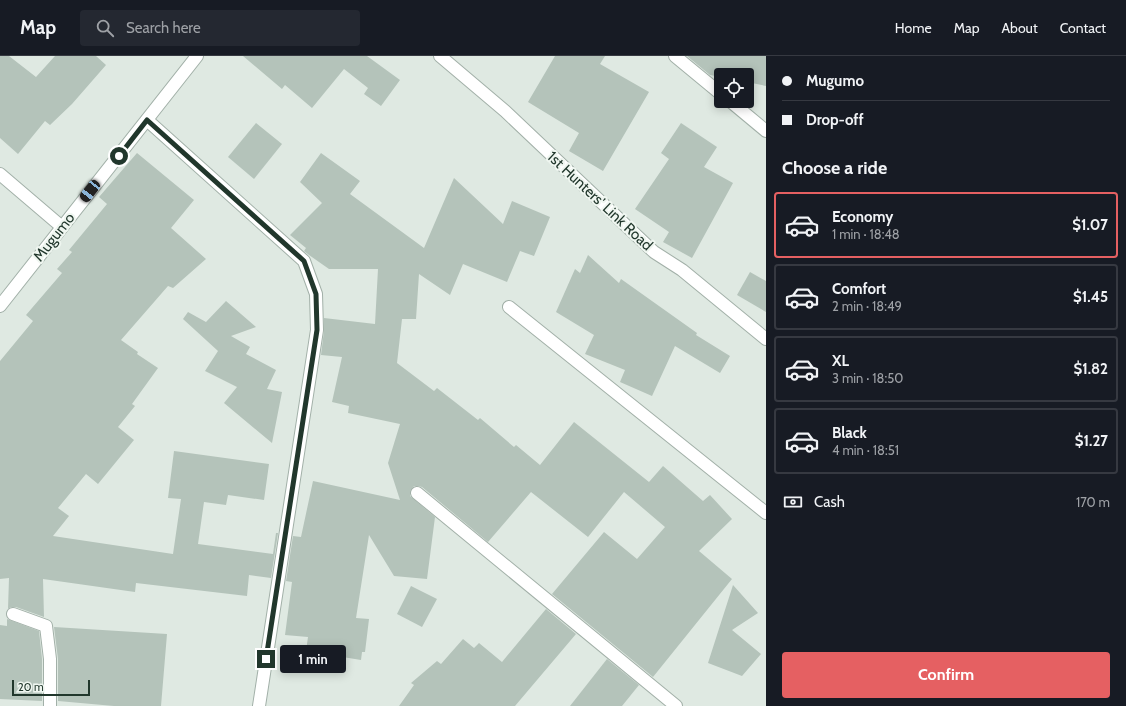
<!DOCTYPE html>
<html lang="en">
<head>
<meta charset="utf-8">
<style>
  :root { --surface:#171b24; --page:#242831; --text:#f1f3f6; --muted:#9ea1a6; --line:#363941; --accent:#e56062 }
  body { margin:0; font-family:Cabin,sans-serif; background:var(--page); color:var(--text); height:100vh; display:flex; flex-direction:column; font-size:15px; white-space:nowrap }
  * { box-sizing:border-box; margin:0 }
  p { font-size:13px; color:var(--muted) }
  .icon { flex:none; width:22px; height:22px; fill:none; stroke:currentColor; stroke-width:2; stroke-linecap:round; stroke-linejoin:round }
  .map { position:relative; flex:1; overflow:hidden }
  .sheet { display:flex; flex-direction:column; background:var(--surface); width:360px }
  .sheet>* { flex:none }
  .banner { display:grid; align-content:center; height:88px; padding:0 16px; background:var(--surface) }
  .tools { position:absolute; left:714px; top:12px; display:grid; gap:8px }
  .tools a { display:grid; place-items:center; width:40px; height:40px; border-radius:4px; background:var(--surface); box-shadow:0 2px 10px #0003; font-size:20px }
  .scale { position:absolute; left:12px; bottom:10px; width:78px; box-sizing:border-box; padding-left:4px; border:2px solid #21372c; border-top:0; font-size:11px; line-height:14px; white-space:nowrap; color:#21372c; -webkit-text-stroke:3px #eff6f0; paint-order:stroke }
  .end { position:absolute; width:18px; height:18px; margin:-9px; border:5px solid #21372c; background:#fff; box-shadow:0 0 0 2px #fff }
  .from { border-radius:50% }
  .bubble { position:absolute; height:28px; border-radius:4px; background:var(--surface); box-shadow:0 2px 10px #0003; font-size:13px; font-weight:700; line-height:28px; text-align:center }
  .car { position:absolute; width:12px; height:24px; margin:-12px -6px; border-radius:5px; box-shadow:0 0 3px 1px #0007; background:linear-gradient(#222 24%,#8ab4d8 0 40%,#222 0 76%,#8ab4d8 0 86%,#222 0) }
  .banner b { display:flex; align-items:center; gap:14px; height:38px; font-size:15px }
  .banner b+b { border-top:1px solid var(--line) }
  .banner i { width:10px; height:10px; background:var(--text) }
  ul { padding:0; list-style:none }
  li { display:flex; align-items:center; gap:12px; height:66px; margin:0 8px 6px; padding:0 8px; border:2px solid var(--line); border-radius:4px }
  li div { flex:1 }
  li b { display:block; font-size:15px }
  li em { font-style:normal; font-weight:700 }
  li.active { border-color:var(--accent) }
  li>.icon { width:36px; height:36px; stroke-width:1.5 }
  h2 { padding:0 16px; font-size:18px; line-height:48px }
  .pay { display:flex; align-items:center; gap:10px; height:44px; padding:0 16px; font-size:15px }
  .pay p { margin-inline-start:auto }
  .action { display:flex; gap:8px; margin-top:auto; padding:8px 16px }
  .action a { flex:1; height:46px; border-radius:4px; background:var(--accent); color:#fff; font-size:16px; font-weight:700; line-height:46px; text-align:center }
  header { display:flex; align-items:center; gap:24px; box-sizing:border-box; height:56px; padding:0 20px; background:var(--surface); border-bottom:1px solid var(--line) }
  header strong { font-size:19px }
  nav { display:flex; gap:22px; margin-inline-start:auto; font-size:14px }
  .search { width:280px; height:36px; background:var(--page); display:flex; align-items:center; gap:10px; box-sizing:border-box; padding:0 14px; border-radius:4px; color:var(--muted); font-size:15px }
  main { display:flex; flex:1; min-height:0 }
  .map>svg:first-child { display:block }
</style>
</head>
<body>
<header>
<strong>Map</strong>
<div class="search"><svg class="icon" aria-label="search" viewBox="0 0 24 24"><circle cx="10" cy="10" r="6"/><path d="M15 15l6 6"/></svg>Search here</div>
<nav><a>Home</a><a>Map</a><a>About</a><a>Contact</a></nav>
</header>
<main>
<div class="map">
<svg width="766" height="650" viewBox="0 0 766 650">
  <rect width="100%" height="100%" fill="#dfe9e2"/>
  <g fill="#b4c3ba">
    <polygon points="0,0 9,0 36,21 55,0 96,0 106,9 72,48 50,69 45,65 18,98 0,82"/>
    <polygon points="243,0 367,0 400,24 381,50 364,38 368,32 344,13 312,52 285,29 282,33"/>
    <polygon points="555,0 605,0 600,8 649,36 603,115 569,95 579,77 528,46"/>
    <polygon points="687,0 766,0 766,30 747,26 747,19 721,19 721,21 710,19"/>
    <polygon points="256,67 282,88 254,123 228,101"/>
    <polygon points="681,67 717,91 704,111 733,127 692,202 663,186 669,176 635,153 669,103 661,97"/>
    <polygon points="137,97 194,144 171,172 206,203 173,232 168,230 121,284 138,296 137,298 158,312 132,348 135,350 118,371 134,384 98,428 86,418 58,452 69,460 53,480 173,498 181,443 168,442 174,395 269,408 264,444 228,439 226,449 204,446 198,488 273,498 276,477 278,477 271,522 249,519 247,540 136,527 135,536 43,523 44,561 16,551 11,551 8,553 9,522 0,523 0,305 33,265 26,259 62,217 57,213 72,196 69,194 107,148 99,141"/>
    <polygon points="321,97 360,125 350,138 424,192 454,122 503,168 512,145 550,161 534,200 520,195 507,226 463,208 450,239 419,218 416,263 402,263 397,307 434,335 437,332 478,364 480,362 514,391 516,389 540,409 574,366 649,426 663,410 703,445 710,439 732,463 699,495 732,523 653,621 552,538 604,476 637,503 665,471 624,436 588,481 531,436 488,486 422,431 418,430 414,430 410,435 410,440 435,461 427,523 394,520 369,479 356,562 369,563 365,596 362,596 361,604 306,595 308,581 285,579 292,526 286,525 293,480 301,481 313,425 400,444 388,407 400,368 348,357 349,350 332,346 342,301 321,299 324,275 324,262 375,268 378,213 329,213 309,199 304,195 306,192 290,179 322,147 300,126"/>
    <polygon points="588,199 619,227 621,223 697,277 696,279 730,300 720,317 675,290 652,340 620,326 625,314 585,298 594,279 556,256 575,213 580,217"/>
    <polygon points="750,216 766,225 766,256 737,239"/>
    <polygon points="226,245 256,271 231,280 250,291 246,298 276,314 267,333 282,336 272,387 224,347 237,331 205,315 218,295 183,263 188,256 206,266"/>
    <polygon points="733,529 758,557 732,574 761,598 742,620 708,607"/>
    <polygon points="411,530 437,543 422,571 397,558"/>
    <polygon points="546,553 576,578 515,650 399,650 414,629 411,627 437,605 441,608 463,583 474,592 479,587 502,606"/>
    <polygon points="7,563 39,575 42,603 42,645 0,643 0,569 7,570"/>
    <polygon points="54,571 167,578 161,650 114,650 58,645 58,603"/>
    <polygon points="607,603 639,629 622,650 570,650"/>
  </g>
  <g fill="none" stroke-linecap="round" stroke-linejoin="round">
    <g stroke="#a2b0a8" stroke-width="14">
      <g id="street">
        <polyline points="440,0 505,55 654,196 682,214 766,283"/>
        <polyline points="675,0 721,38"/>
        <polyline points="730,45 766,75"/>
        <polyline points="147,64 304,205 316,238 317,274 259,650"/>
        <polyline points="0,118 62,171"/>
        <polyline points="0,250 197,0"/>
        <polyline points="509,251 766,457"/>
        <polyline points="417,437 676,650"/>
        <polyline points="13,558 46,570 50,603 50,650"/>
      </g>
    </g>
    <use href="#street" stroke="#fff" stroke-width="12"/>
  </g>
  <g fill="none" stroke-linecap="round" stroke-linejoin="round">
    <polyline stroke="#21372c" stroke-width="5" points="119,100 147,64 304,205 316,238 317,274 266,603"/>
  </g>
  <g text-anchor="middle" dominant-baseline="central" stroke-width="4" stroke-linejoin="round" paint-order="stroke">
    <g font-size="15" fill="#21372c" stroke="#eff6f0">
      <text transform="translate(600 145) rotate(43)">1st Hunters' Link Road</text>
      <text transform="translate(54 181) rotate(-52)">Mugumo</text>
    </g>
  </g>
</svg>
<div class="tools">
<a><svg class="icon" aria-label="locate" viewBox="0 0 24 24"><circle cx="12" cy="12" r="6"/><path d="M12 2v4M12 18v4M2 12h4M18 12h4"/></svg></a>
</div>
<div class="scale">20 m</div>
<i class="end from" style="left:119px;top:100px"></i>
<i class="end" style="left:266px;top:603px"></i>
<div class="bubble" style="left:280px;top:589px;width:66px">1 min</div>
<i class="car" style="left:90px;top:135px;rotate:218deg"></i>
</div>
<section class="sheet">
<div class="banner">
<b><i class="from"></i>Mugumo</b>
<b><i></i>Drop-off</b>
</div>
<h2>Choose a ride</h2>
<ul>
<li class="active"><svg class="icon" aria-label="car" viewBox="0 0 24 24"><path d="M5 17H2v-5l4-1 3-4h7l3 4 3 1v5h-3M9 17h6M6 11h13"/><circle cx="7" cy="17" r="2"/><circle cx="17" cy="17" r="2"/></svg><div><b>Economy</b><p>1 min · 18:48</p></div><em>$1.07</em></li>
<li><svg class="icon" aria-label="car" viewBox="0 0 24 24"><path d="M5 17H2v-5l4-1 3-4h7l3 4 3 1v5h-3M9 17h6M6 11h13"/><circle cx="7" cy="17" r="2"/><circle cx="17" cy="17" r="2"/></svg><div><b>Comfort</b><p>2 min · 18:49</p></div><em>$1.45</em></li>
<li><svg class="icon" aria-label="car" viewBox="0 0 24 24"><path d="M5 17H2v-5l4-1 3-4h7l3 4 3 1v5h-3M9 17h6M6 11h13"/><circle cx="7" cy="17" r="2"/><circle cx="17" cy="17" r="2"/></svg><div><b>XL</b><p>3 min · 18:50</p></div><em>$1.82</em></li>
<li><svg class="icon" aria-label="car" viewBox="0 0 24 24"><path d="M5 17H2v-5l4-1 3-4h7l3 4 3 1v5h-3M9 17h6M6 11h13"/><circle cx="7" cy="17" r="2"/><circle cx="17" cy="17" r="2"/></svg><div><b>Black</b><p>4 min · 18:51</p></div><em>$1.27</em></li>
</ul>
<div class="pay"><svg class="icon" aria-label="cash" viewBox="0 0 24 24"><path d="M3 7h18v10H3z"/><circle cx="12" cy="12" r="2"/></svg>Cash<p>170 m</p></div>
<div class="action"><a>Confirm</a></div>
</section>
</main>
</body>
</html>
